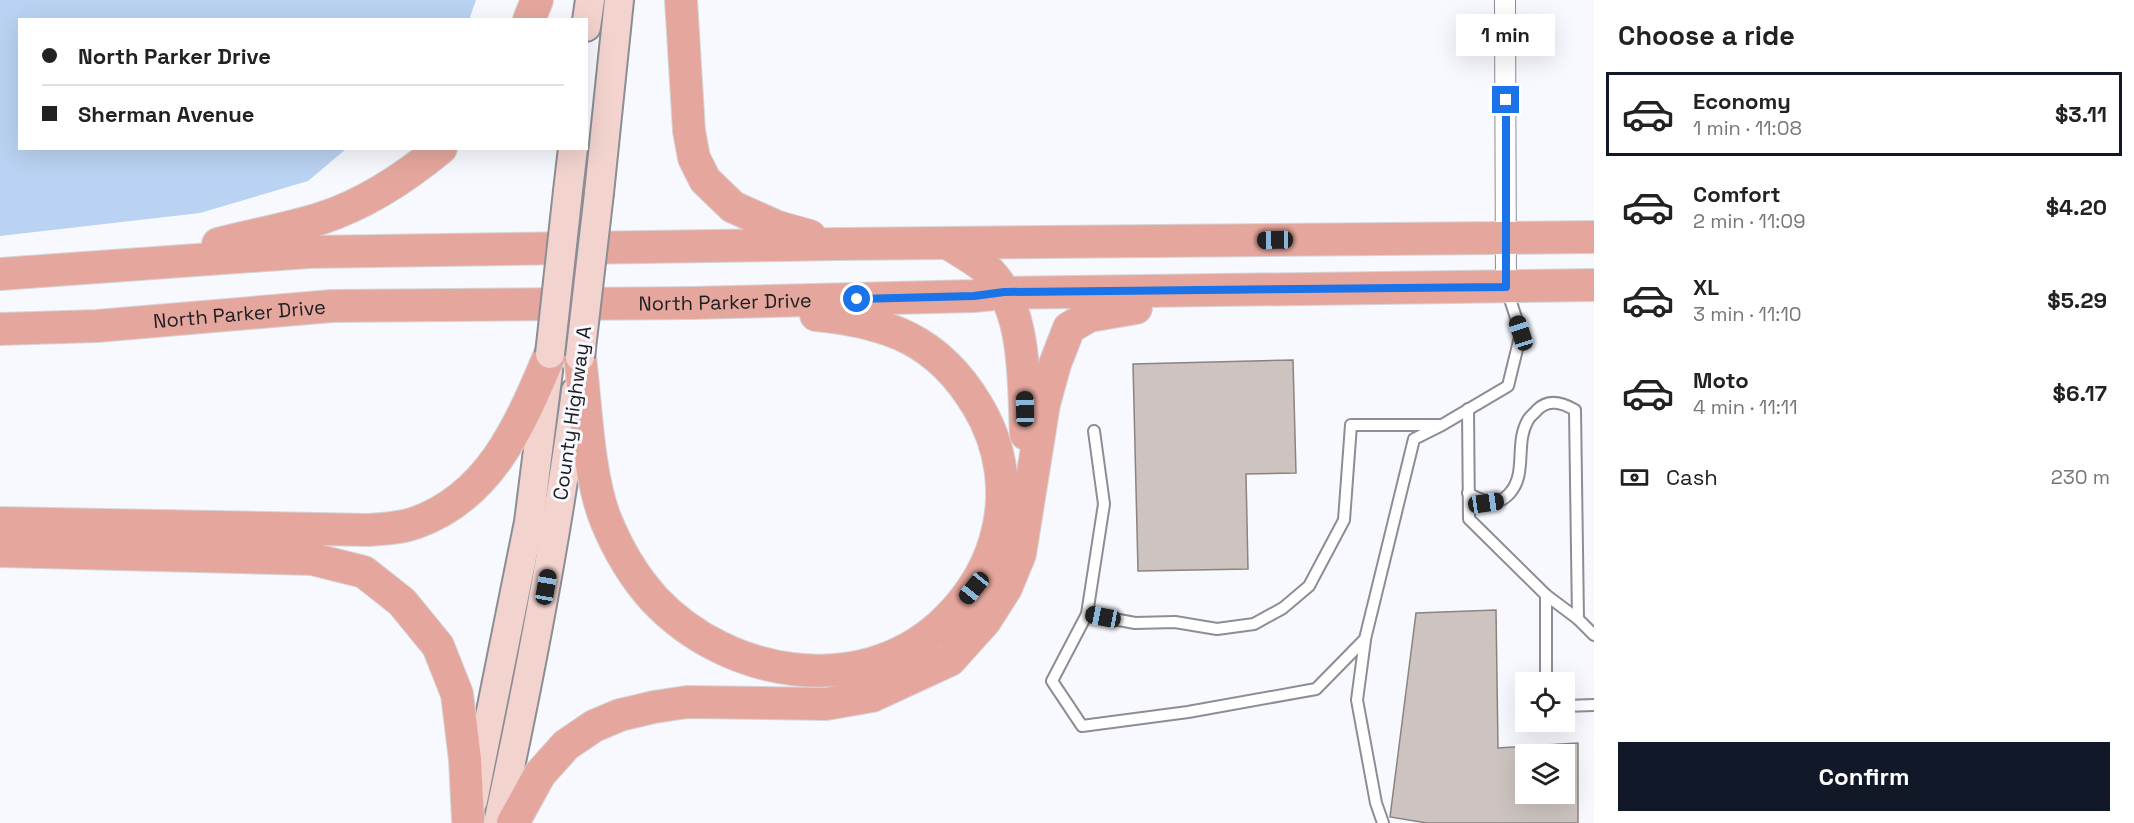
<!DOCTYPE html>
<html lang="en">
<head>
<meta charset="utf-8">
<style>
  :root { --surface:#fff; --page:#f6f6f6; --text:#222; --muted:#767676; --line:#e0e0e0; --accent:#111827 }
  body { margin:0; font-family:"Space Grotesk",sans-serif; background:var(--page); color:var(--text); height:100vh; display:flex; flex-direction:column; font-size:22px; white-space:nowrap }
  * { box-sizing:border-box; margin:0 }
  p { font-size:20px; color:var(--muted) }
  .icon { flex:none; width:33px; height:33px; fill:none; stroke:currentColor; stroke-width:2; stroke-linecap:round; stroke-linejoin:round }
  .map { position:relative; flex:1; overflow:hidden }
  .drawer { display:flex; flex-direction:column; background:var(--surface); width:540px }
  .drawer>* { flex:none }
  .banner { position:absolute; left:18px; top:18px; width:570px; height:132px; border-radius:0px; box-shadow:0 6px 24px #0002; display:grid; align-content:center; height:132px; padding:0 24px; background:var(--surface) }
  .tools { position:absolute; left:1515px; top:672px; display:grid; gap:12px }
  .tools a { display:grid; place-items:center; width:60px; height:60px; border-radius:0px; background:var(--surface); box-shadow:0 6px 24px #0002; font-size:30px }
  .end { position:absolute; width:27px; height:27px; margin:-14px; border:8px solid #1a73e8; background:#fff; box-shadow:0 0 0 3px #fff }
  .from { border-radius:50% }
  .bubble { position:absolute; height:42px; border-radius:0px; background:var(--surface); box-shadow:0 6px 24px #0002; font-size:20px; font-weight:700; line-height:42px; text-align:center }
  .car { position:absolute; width:18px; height:36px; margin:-18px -9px; border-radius:8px; box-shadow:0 0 4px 2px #0007; background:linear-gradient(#222 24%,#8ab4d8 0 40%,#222 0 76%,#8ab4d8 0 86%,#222 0) }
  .banner b { display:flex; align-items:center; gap:21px; height:57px; font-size:22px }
  .banner b+b { border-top:2px solid var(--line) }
  .banner i { width:15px; height:15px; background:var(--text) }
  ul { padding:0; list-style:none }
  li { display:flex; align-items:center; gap:18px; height:84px; margin:0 12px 9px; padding:0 12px; border:3px solid transparent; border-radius:0px }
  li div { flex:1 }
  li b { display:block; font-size:22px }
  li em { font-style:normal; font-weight:700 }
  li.selected { border-color:var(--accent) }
  li>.icon { width:54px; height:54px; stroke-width:1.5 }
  h2 { padding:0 24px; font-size:27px; line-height:72px }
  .pay { display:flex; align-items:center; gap:15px; height:66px; padding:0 24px; font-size:22px }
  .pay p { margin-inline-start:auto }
  .primary-button { display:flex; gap:12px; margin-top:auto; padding:12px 24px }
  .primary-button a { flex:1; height:69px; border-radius:0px; background:var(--accent); color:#fff; font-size:24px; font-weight:700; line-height:69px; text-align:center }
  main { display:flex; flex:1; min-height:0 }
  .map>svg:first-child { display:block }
</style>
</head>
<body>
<main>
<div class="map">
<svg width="1594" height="823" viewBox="0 0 1594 823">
  <rect width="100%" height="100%" fill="#f8f9fe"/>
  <polygon fill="#bad3f2" points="0,0 476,0 469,20 20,20 20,148 346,149 308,181 200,213 0,236"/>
  <g fill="#cdc4c1" stroke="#8b8380" stroke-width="1.5" fill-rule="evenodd">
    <polygon points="1293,360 1296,473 1246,474 1248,569 1138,571 1133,364"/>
    <path d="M1496,610L1498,748L1578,743V823H1427L1390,817L1416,613ZM1526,754H1564V794H1526Z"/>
  </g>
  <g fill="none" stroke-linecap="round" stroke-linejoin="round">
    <g stroke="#8c8d95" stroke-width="14">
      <g id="lane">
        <polyline points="1468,409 1469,519 1546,595 1578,619 1594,635"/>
        <polyline points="1094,431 1104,504 1087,614 1052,681 1082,726 1188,712 1316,689 1365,639 1414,439 1442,425 1508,386 1521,333 1507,290"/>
        <path d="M1468,493C1482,501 1496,508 1509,494C1528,474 1514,444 1528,420C1530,416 1535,413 1537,410C1549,398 1563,403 1575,410L1578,619"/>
        <polyline points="1087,614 1135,623 1175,622 1217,629 1254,624 1283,608 1309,586 1344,520 1351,425 1439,425"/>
        <polyline points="1365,640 1357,700 1376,803 1383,823"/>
        <polyline points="1546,682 1546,595"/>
        <polyline points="1564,706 1594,705"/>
      </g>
    </g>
    <g stroke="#8c8d95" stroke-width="22">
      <polyline id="street" points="1505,0 1506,287"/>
    </g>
    <g stroke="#8c8d95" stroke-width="32">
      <g id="secondary">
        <polyline points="586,27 590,0"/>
        <polyline points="568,191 573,148"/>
        <polyline points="599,193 619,0"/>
        <polyline points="473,801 529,522 548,371"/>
        <path d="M498,823C529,680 557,536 576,391"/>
      </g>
    </g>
    <g stroke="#d6d6d7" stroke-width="34">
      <g id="primary">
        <polyline points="681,0 689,131 694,158 705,180 733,207 778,227 810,236"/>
        <polyline points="529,20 537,0"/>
        <path d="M218,244C252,235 288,229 322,218C365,204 406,177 441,148"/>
        <path d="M949,244C960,251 973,258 984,267C1028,304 1023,382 1026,434"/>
        <polyline points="0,274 309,252 840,244 1594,237"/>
        <path id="s1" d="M0,329L97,326L332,306L692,303L974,296L1004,293L1594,285"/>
        <path d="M580,357C586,405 588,474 605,518C617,548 633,576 655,600C728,677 858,699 940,626C966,602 985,575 995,541C1009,495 1002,446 977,405C938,340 888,322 816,315"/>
        <path d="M0,523L369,530C385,529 401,528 415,523C492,496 521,422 550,354"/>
        <polyline points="0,551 312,559 364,572 402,602 438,646 457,694 465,760 468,820"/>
        <polyline points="513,823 540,774 566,745 594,726 620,715 654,707 687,702 826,704 872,696 950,660 985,621 1006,588 1020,554 1044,404 1055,364 1069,328 1089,316 1136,308"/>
      </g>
    </g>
    <use href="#lane" stroke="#fff" stroke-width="10"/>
    <use href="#street" stroke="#fff" stroke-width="20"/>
    <use href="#secondary" stroke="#f2d3ce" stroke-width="28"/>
    <use href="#primary" stroke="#e5a79d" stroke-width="32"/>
    <g stroke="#8c8d95" stroke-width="32" stroke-linecap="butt">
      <g id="secondary-bridge">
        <polyline points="550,354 568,191"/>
        <polyline points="580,357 599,193"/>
      </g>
    </g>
    <use href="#secondary-bridge" stroke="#f2d3ce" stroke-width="28"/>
  </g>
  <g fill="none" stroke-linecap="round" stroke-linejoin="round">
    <polyline stroke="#1a73e8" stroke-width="8" points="857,299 974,296 1004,292 1506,287 1506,100"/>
  </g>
  <g text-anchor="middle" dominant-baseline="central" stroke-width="6" stroke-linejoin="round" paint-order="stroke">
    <g font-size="20" fill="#1c1d20" stroke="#f8f9fe">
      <text stroke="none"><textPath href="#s1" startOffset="726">North Parker Drive</textPath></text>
      <text stroke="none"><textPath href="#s1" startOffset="240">North Parker Drive</textPath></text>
      <text transform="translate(572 413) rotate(-82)">County Highway A</text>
    </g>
  </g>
</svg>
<div class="tools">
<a><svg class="icon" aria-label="locate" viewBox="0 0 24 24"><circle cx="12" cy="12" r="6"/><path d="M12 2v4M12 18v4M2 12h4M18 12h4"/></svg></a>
<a><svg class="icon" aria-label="layers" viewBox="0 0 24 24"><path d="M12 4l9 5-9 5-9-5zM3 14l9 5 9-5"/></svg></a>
</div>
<i class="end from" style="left:857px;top:299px"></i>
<i class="end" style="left:1506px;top:100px"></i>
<div class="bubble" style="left:1456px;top:14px;width:99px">1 min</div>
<i class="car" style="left:1275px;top:240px;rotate:269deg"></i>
<i class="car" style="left:1521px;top:333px;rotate:342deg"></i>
<i class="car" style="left:1025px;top:409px;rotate:359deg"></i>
<i class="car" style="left:1486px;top:503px;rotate:82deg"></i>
<i class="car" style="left:546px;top:587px;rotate:10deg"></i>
<i class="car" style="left:974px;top:588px;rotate:219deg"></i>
<i class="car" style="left:1103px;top:617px;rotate:281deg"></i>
<div class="banner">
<b><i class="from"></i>North Parker Drive</b>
<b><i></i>Sherman Avenue</b>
</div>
</div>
<section class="drawer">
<h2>Choose a ride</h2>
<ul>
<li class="selected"><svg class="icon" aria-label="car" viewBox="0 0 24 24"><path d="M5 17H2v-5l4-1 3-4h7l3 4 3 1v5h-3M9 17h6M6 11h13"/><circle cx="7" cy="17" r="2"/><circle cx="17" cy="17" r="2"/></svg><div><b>Economy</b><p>1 min · 11:08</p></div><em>$3.11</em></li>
<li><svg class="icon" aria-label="car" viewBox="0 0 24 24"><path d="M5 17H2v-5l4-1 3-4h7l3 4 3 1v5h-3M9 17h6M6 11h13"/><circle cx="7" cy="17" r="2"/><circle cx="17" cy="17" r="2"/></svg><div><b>Comfort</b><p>2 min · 11:09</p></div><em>$4.20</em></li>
<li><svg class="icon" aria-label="car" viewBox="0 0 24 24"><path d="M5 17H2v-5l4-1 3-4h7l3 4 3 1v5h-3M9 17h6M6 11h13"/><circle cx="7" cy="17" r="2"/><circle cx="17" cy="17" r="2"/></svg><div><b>XL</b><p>3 min · 11:10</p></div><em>$5.29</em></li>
<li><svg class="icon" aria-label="car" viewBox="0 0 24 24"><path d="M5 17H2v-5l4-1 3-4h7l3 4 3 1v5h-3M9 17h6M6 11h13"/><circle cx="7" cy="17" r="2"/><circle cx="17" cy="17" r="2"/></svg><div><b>Moto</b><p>4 min · 11:11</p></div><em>$6.17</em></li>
</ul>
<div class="pay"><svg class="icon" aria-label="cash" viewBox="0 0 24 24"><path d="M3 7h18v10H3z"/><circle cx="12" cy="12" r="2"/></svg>Cash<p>230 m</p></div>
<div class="primary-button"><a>Confirm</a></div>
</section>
</main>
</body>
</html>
